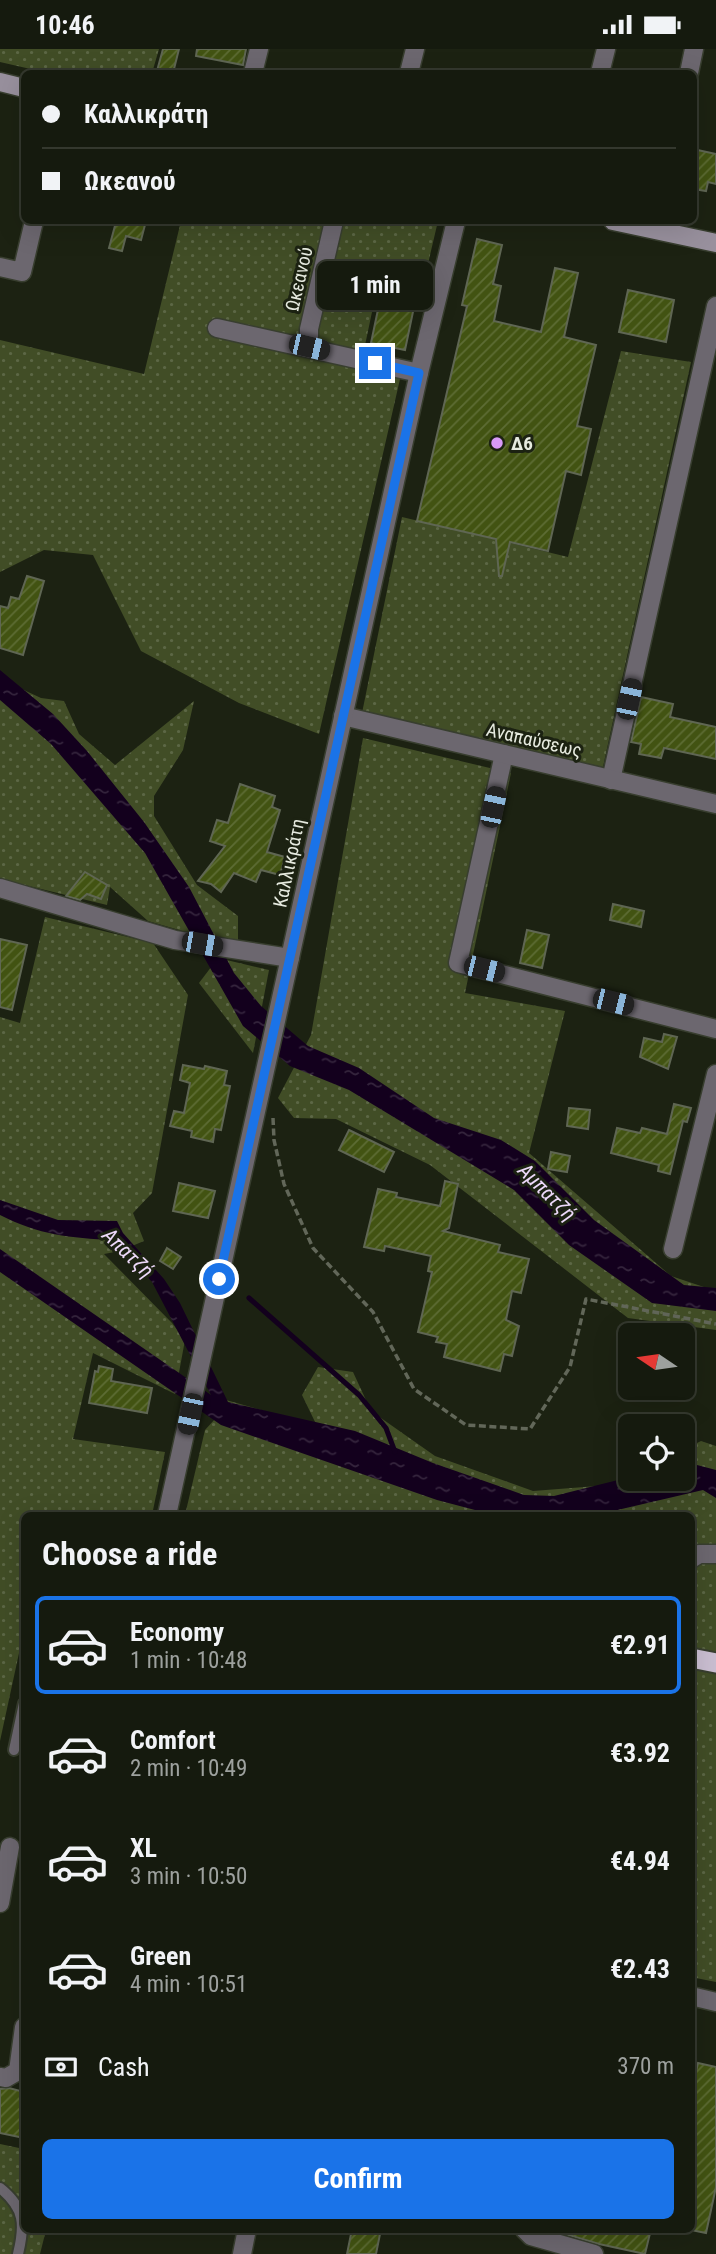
<!DOCTYPE html>
<html lang="en">
<head>
<meta charset="utf-8">
<style>
  :root { --surface:#151a0e; --page:#1e2317; --text:#f1f3f6; --muted:#9da19e; --line:#34382e; --accent:#1a73e8 }
  body { margin:0; font-family:"Roboto Condensed",sans-serif; background:var(--page); color:var(--text); height:100vh; display:flex; flex-direction:column; font-size:26px; white-space:nowrap }
  * { box-sizing:border-box; margin:0 }
  p { font-size:23px; color:var(--muted) }
  .icon { flex:none; width:38px; height:38px; fill:none; stroke:currentColor; stroke-width:2; stroke-linecap:round; stroke-linejoin:round }
  .map { position:relative; flex:1; overflow:hidden }
  .details { position:absolute; left:21px; top:1463px; width:674px; height:721px; display:flex; flex-direction:column; background:var(--surface); border-radius:10px; box-shadow:0 7px 28px #0002,0 0 0 2px var(--line) }
  .details>* { flex:none }
  .guide { position:absolute; left:21px; top:21px; width:676px; height:154px; border-radius:10px; box-shadow:0 7px 28px #0002,0 0 0 2px var(--line); display:grid; align-content:center; height:154px; padding:0 21px; background:var(--surface) }
  .needle { width:46px; rotate:283deg }
  .controls { position:absolute; left:618px; top:1274px; display:grid; gap:14px }
  .controls a { display:grid; place-items:center; width:77px; height:77px; border-radius:10px; background:var(--surface); box-shadow:0 7px 28px #0002,0 0 0 2px var(--line); font-size:35px }
  .end { position:absolute; width:32px; height:32px; margin:-16px; border:9px solid #1a73e8; background:#fff; box-shadow:0 0 0 4px #fff }
  .from { border-radius:50% }
  .bubble { position:absolute; height:49px; border-radius:10px; background:var(--surface); box-shadow:0 7px 28px #0002,0 0 0 2px var(--line); font-size:23px; font-weight:700; line-height:49px; text-align:center }
  .car { position:absolute; width:21px; height:42px; margin:-21px -10px; border-radius:9px; box-shadow:0 0 5px 2px #0007; background:linear-gradient(#222 24%,#8ab4d8 0 40%,#222 0 76%,#8ab4d8 0 86%,#222 0) }
  .guide b { display:flex; align-items:center; gap:24px; height:66px; font-size:26px }
  .guide b+b { border-top:2px solid var(--line) }
  .guide i { width:18px; height:18px; background:var(--text) }
  ul { padding:0; list-style:none }
  li { display:flex; align-items:center; gap:21px; height:98px; margin:0 14px 10px; padding:0 7px; border:4px solid transparent; border-radius:10px }
  li div { flex:1 }
  li b { display:block; font-size:26px }
  li em { font-style:normal; font-weight:700 }
  li.on { border-color:var(--accent) }
  li>.icon { width:63px; height:63px; stroke-width:1.5 }
  h2 { padding:0 21px; font-size:32px; line-height:84px }
  .pay { display:flex; align-items:center; gap:18px; height:77px; padding:0 21px; font-size:26px }
  .pay p { margin-inline-start:auto }
  .cta { display:flex; gap:14px; margin-top:auto; padding:14px 21px }
  .cta a { flex:1; height:80px; border-radius:10px; background:var(--accent); color:#fff; font-size:28px; font-weight:700; line-height:80px; text-align:center }
  .status { display:flex; justify-content:space-between; align-items:center; height:49px; padding:0 35px; background:var(--surface); direction:ltr }
  .status svg { height:19px; fill:currentColor }
  .map>svg:first-child { display:block }
</style>
</head>
<body>
<div class="status"><b>10:46</b><svg viewBox="0 0 49 12"><path d="M0 12V9h3v3zM5 12V6h3v6zM10 12V3h3v9zM15 12V0h3v12zM26 1h20v11H26zM47 4h2v5h-2z"/></svg></div>
<div class="map">
<svg width="716" height="2205" viewBox="0 0 716 2205">
  <defs>
    <pattern id="green-dots" width="8" height="8" patternUnits="userSpaceOnUse" patternTransform="scale(1.75)"><rect width="8" height="8" fill="#414d26"/><path d="M2 2h.1M6 6h.1" fill="none" stroke="#5c6745" stroke-width="1.8" stroke-linecap="round"/></pattern>
    <pattern id="water-ripples" width="26" height="14" patternUnits="userSpaceOnUse" patternTransform="scale(1.75)"><rect width="26" height="14" fill="#13001d"/><path d="M2 4q2-2 4 0t4 0M15 11q2-2 4 0t4 0" fill="none" stroke="#35253d"/></pattern>
    <pattern id="building-hatch" width="6" height="6" patternUnits="userSpaceOnUse" patternTransform="scale(1.75)"><rect width="6" height="6" fill="#425312"/><path d="M-1 1l2-2M0 6l6-6M5 7l2-2" fill="none" stroke="#5d6c34"/></pattern>
  </defs>
  <rect width="100%" height="100%" fill="#1c2212"/>
  <g fill="url(#green-dots)">
    <polygon points="0,0 159,0 152,24 48,24 0,13"/>
    <polygon points="181,172 438,172 419,253 376,244 360,320 400,330 319,685 239,654 141,602 93,506 44,501 0,523 0,291 144,325"/>
    <polygon points="621,302 691,313 603,718 362,664 402,468 568,508"/>
    <polygon points="0,630 41,649 64,652 79,685 115,716 194,652 183,701 154,747 154,767 197,836 238,867 238,898 148,872 110,838 107,856 0,830"/>
    <polygon points="363,689 511,724 465,944 565,962 529,1104 671,1227 716,1242 716,1281 628,1269 430,1116 336,1070 294,1069 278,1049 311,986"/>
    <polygon points="45,868 153,894 188,946 152,1144 133,1164 144,1192 120,1202 104,1205 172,1274 185,1291 175,1345 93,1304 73,1390 165,1403 152,1466 24,1466 24,1581 0,1692 0,968 20,974"/>
    <polygon points="218,909 269,921 253,1004 199,934"/>
    <polygon points="318,1318 353,1323 371,1362 435,1407 533,1442 610,1436 630,1427 630,1430 682,1430 683,1401 701,1392 716,1397 716,1933 691,1928 691,1466 185,1466 205,1381 215,1370 219,1349 317,1377 302,1346"/>
    <polygon points="0,2095 24,2100 24,2180 46,2181 40,2205 0,2205"/>
  </g>
  <g fill="url(#water-ripples)">
    <polygon points="0,621 53,665 87,702 144,773 189,838 234,924 261,957 308,997 359,1019 434,1069 501,1091 535,1112 594,1171 684,1236 716,1239 716,1262 652,1254 569,1196 514,1141 349,1041 290,1017 243,977 145,804 51,695 0,651"/>
    <path d="M0,1151L58,1171L117,1172L123,1184L164,1230L180,1254L228,1353L355,1382L433,1414L524,1446L554,1447L630,1428L682,1430L683,1419L697,1416L716,1421V1449L703,1441L596,1466H494L437,1451L221,1376L0,1223V1200L211,1346L152,1233L113,1191C70,1189 39,1186 0,1166Z"/>
  </g>
  <g fill="none" stroke-linecap="round" stroke-linejoin="round">
    <polyline stroke="#13001d" stroke-width="5" points="249,1249 359,1346 386,1379 395,1403"/>
  </g>
  <g fill="url(#building-hatch)" stroke="#5f6653" stroke-width="2">
    <polygon points="163,0 179,0 173,24 157,22"/>
    <polygon points="197,0 246,0 243,16 196,7"/>
    <polygon points="693,100 716,105 716,135 708,133 706,142 693,140"/>
    <polygon points="130,172 146,172 141,191 126,187 122,202 109,199 116,173 129,176"/>
    <polygon points="477,190 502,196 493,235 501,237 494,272 541,283 555,219 578,224 564,288 596,296 577,377 591,380 581,426 566,422 548,502 510,493 502,527 499,527 496,490 417,472 467,257 462,256"/>
    <polygon points="628,241 674,251 666,293 619,283"/>
    <polygon points="380,251 414,258 405,301 371,294"/>
    <polygon points="27,527 44,532 23,606 0,599 0,557 8,559 11,548 19,550"/>
    <polygon points="641,648 673,655 670,668 716,678 716,710 664,699 661,709 639,705 641,695 631,693"/>
    <polygon points="240,735 275,747 272,758 280,761 267,803 285,808 280,826 261,821 256,833 234,824 221,843 211,835 198,832 225,797 210,792 217,771 228,774"/>
    <polygon points="85,823 107,836 101,850 87,845 80,851 66,847"/>
    <polygon points="613,855 644,862 641,878 610,871"/>
    <polygon points="527,881 549,886 542,919 520,914"/>
    <polygon points="0,890 27,896 12,961 0,958"/>
    <polygon points="664,985 677,988 668,1020 640,1008 644,989 662,993"/>
    <polygon points="183,1016 204,1020 205,1017 227,1022 224,1036 230,1037 221,1081 215,1080 213,1093 191,1088 192,1082 170,1077 174,1062 184,1064 190,1034 180,1031"/>
    <polygon points="674,1055 691,1059 687,1073 683,1072 670,1125 658,1122 659,1116 611,1104 617,1079 640,1084 642,1079 667,1085"/>
    <polygon points="569,1059 590,1061 588,1080 567,1077"/>
    <polygon points="349,1081 394,1103 384,1123 339,1101"/>
    <polygon points="551,1103 570,1107 567,1123 548,1120"/>
    <polygon points="445,1132 458,1135 449,1179 443,1182 500,1196 498,1203 529,1210 521,1244 512,1242 506,1271 519,1277 512,1307 504,1305 500,1322 444,1308 447,1295 436,1293 438,1288 418,1283 432,1223 428,1222 431,1207 385,1197 384,1202 364,1198 378,1140 397,1144 396,1148 440,1157"/>
    <polygon points="179,1134 215,1142 208,1169 173,1162"/>
    <polygon points="167,1199 181,1208 173,1220 160,1212"/>
    <polygon points="99,1317 113,1320 111,1332 152,1339 147,1364 89,1354 95,1322 98,1323"/>
    <polygon points="698,2014 716,2018 716,2138 706,2184 691,2181 691,2044"/>
    <polygon points="9,2039 24,2043 24,2089 0,2084 0,2040"/>
    <polygon points="352,2180 381,2180 376,2205 347,2205"/>
    <polygon points="562,2180 651,2180 645,2205 599,2195 562,2184"/>
  </g>
  <g fill="none" stroke-linecap="round" stroke-linejoin="round">
    <g stroke="#383e2f" stroke-width="14">
      <g id="service">
        <polyline points="14,1701 24,1654"/>
        <path d="M0,2139C25,2159 25,2176 18,2205"/>
      </g>
    </g>
    <g stroke="#383e2f" stroke-width="21">
      <g id="minor">
        <polyline points="409,24 415,0"/>
        <polyline points="600,24 606,0"/>
        <polyline points="689,24 694,0"/>
        <polyline points="0,218 22,223 34,172"/>
        <polyline points="217,279 419,324"/>
        <polyline points="309,298 309,280 334,172"/>
        <polyline points="504,705 458,914 716,980"/>
        <polyline points="611,731 716,257"/>
        <polyline points="0,839 175,891 290,909"/>
        <polyline points="673,1200 716,1025"/>
        <polyline points="0,1854 10,1798"/>
        <polyline points="0,2028 6,2029 18,2022 24,1978"/>
        <polyline points="242,2205 247,2180"/>
      </g>
    </g>
    <g stroke="#383e2f" stroke-width="21">
      <g id="tertiary">
        <polyline points="253,24 259,0"/>
        <polyline points="343,667 716,755"/>
        <polyline points="167,1466 419,324 456,172"/>
        <polyline points="691,1510 699,1505 716,1505"/>
        <polyline points="691,1947 716,1953"/>
        <polyline points="524,2180 531,2187 594,2205"/>
      </g>
    </g>
    <g stroke="#383e2f" stroke-width="21">
      <g id="secondary">
        <polyline points="0,33 24,39"/>
        <polyline points="613,172 716,194"/>
      </g>
    </g>
    <g stroke="#383e2f" stroke-width="23">
      <polyline id="trunk" points="691,1609 716,1614"/>
    </g>
    <polyline stroke="#626759" stroke-width="3.5" stroke-dasharray="7 3.5" stroke-linecap="butt" points="273,1069 274,1091 284,1135 313,1199 373,1263 414,1340 466,1376 530,1380 570,1318 586,1250 716,1275"/>
    <use href="#service" stroke="#6c676f" stroke-width="10"/>
    <use href="#minor" stroke="#6c676f" stroke-width="18"/>
    <use href="#tertiary" stroke="#6c676f" stroke-width="18"/>
    <use href="#secondary" stroke="#98909d" stroke-width="18"/>
    <use href="#trunk" stroke="#cabed1" stroke-width="19"/>
  </g>
  <g fill="none" stroke-linecap="round" stroke-linejoin="round">
    <polyline stroke="#1a73e8" stroke-width="9" points="219,1230 419,324 375,314"/>
  </g>
  <circle fill="#d89af8" stroke="#1c2212" stroke-width="2.5" cx="497" cy="394" r="7"/>
  <g text-anchor="middle" dominant-baseline="central" stroke-width="6" stroke-linejoin="round" paint-order="stroke">
    <g font-size="19" fill="#e6eadf" stroke="#1c2212">
      <text transform="translate(299 230) rotate(-77)">Ωκεανού</text>
      <text transform="translate(534 691) rotate(13)">Αναπαύσεως</text>
      <text transform="translate(289 814) rotate(-78)">Καλλικράτη</text>
    </g>
    <g font-size="19" font-weight="bold" fill="#e6eadf" stroke="#1c2212" text-anchor="start">
      <text x="511" y="394">Δ6</text>
    </g>
    <g font-size="21" font-style="italic" fill="#edd9f9" stroke="#1c2212">
      <text transform="translate(547 1143) rotate(45)">Αμπατζή</text>
      <text transform="translate(128 1204) rotate(44)">Απατζή</text>
    </g>
  </g>
</svg>
<div class="controls">
<a><svg class="needle" viewBox="-14 -14 28 28"><path d="M0-13l5 13h-10z" fill="#e53935"/><path d="M0 13l5-13h-10z" fill="#9da19e"/></svg></a>
<a><svg class="icon" aria-label="locate" viewBox="0 0 24 24"><circle cx="12" cy="12" r="6"/><path d="M12 2v4M12 18v4M2 12h4M18 12h4"/></svg></a>
</div>
<i class="end from" style="left:219px;top:1230px"></i>
<i class="end" style="left:375px;top:314px"></i>
<div class="bubble" style="left:317px;top:212px;width:116px">1 min</div>
<i class="car" style="left:309px;top:298px;rotate:103deg"></i>
<i class="car" style="left:629px;top:650px;rotate:12deg"></i>
<i class="car" style="left:493px;top:758px;rotate:12deg"></i>
<i class="car" style="left:202px;top:895px;rotate:100deg"></i>
<i class="car" style="left:484px;top:920px;rotate:104deg"></i>
<i class="car" style="left:613px;top:953px;rotate:104deg"></i>
<i class="car" style="left:190px;top:1365px;rotate:192deg"></i>
<div class="guide">
<b><i class="from"></i>Καλλικράτη</b>
<b><i></i>Ωκεανού</b>
</div>
<section class="details">
<h2>Choose a ride</h2>
<ul>
<li class="on"><svg class="icon" aria-label="car" viewBox="0 0 24 24"><path d="M5 17H2v-5l4-1 3-4h7l3 4 3 1v5h-3M9 17h6M6 11h13"/><circle cx="7" cy="17" r="2"/><circle cx="17" cy="17" r="2"/></svg><div><b>Economy</b><p>1 min · 10:48</p></div><em>€2.91</em></li>
<li><svg class="icon" aria-label="car" viewBox="0 0 24 24"><path d="M5 17H2v-5l4-1 3-4h7l3 4 3 1v5h-3M9 17h6M6 11h13"/><circle cx="7" cy="17" r="2"/><circle cx="17" cy="17" r="2"/></svg><div><b>Comfort</b><p>2 min · 10:49</p></div><em>€3.92</em></li>
<li><svg class="icon" aria-label="car" viewBox="0 0 24 24"><path d="M5 17H2v-5l4-1 3-4h7l3 4 3 1v5h-3M9 17h6M6 11h13"/><circle cx="7" cy="17" r="2"/><circle cx="17" cy="17" r="2"/></svg><div><b>XL</b><p>3 min · 10:50</p></div><em>€4.94</em></li>
<li><svg class="icon" aria-label="car" viewBox="0 0 24 24"><path d="M5 17H2v-5l4-1 3-4h7l3 4 3 1v5h-3M9 17h6M6 11h13"/><circle cx="7" cy="17" r="2"/><circle cx="17" cy="17" r="2"/></svg><div><b>Green</b><p>4 min · 10:51</p></div><em>€2.43</em></li>
</ul>
<div class="pay"><svg class="icon" aria-label="cash" viewBox="0 0 24 24"><path d="M3 7h18v10H3z"/><circle cx="12" cy="12" r="2"/></svg>Cash<p>370 m</p></div>
<div class="cta"><a>Confirm</a></div>
</section>
</div>
</body>
</html>
